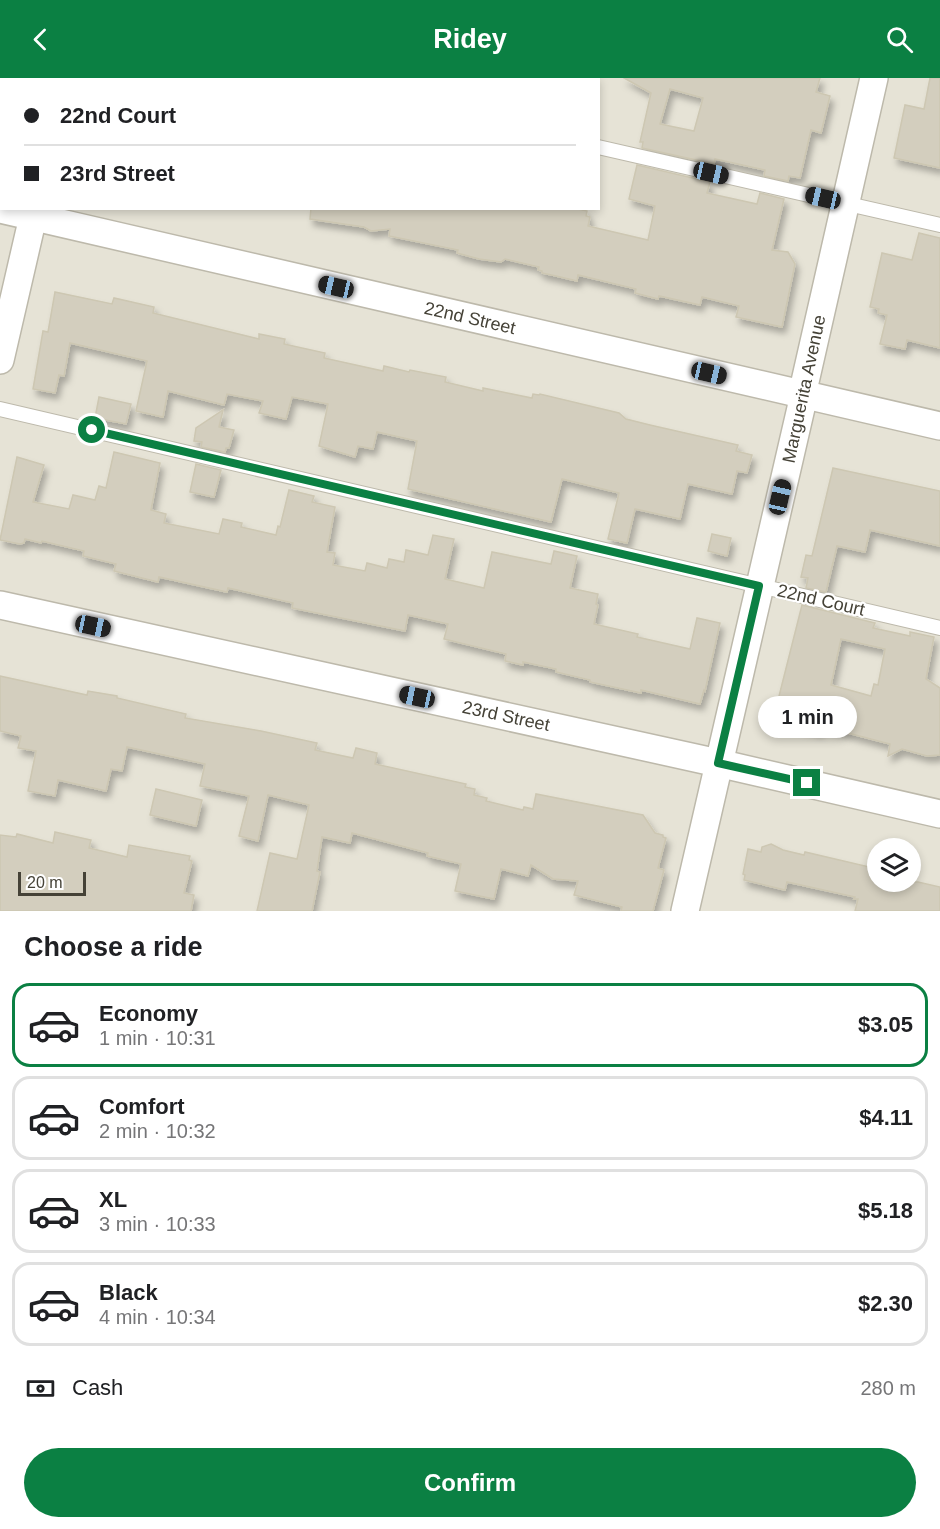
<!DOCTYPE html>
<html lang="en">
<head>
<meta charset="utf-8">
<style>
  :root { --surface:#fff; --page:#f2f2f2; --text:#202124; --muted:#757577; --line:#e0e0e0; --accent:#0b8043 }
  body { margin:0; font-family:Helvetica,sans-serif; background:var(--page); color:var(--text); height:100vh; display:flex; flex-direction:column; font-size:22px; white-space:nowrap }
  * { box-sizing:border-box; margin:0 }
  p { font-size:20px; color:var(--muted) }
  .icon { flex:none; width:33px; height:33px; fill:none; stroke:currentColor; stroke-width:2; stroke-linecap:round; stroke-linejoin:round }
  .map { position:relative; height:833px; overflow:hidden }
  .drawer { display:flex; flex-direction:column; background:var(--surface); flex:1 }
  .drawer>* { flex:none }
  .guide { position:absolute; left:0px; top:0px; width:600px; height:132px; box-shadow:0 3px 9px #0003; display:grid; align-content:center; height:132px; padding:0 24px; background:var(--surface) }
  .tools { position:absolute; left:867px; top:760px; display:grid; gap:12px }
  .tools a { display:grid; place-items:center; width:54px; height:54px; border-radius:50%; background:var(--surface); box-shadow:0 3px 9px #0003; font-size:30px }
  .scale { position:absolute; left:18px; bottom:15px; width:68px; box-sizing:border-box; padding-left:6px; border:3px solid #454237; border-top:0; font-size:16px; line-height:21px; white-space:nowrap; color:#454237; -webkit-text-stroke:4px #fff; paint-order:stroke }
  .end { position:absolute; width:27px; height:27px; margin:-14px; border:8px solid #0b8043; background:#fff; box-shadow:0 0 0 3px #fff }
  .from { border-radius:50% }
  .bubble { position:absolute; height:42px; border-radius:21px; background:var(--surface); box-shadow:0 3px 9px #0003; font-size:20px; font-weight:700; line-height:42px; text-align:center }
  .car { position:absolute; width:18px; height:36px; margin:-18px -9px; border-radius:8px; box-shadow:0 0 4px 2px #0007; background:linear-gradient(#222 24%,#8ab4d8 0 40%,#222 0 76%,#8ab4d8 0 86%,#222 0) }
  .guide b { display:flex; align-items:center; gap:21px; height:57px; font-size:22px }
  .guide b+b { border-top:2px solid var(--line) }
  .guide i { width:15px; height:15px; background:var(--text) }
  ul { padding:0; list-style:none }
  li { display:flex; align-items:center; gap:18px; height:84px; margin:0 12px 9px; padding:0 12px; border:3px solid var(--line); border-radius:18px }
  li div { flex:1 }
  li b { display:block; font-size:22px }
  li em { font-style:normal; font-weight:700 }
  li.selected { border-color:var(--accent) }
  li>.icon { width:54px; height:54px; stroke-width:1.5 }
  h2 { padding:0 24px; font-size:27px; line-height:72px }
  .pay { display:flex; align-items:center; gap:15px; height:66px; padding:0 24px; font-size:22px }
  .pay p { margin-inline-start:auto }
  .button { display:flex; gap:12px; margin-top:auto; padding:12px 24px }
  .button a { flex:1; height:69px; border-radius:36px; background:var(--accent); color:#fff; font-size:24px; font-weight:700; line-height:69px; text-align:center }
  header { display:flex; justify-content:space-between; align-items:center; height:78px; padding:0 24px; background:var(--accent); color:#fff; font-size:27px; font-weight:700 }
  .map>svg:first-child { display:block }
</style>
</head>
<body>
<header><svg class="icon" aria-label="back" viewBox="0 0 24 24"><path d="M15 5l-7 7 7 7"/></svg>Ridey<svg class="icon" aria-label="search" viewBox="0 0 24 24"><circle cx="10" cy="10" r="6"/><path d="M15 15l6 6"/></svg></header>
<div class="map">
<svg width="940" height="833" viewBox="0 0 940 833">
  <defs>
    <filter id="shadow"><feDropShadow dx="3.5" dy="6" stdDeviation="3" flood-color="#0004"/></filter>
  </defs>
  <rect width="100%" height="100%" fill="#f2f1e8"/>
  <path fill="#e6e3d6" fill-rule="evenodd" d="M0,0H940V833H0ZM2,2H598V130H2ZM878,771H910V804H878Z"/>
  <g fill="#d3cebe" stroke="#cdc7b2" stroke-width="1.5" fill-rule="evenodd" filter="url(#shadow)">
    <path d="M624,0H820L816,14L830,18L821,55L811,52L800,100L789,98L788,103L764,98L765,92L715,81L714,86L642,70L643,64H640L651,15ZM670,11L703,20L694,53L660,46Z"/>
    <polygon points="930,0 940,0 940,90 894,80 905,27 924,31"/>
    <polygon points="637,87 710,104 707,115 757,126 760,115 784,121 772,172 788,174 795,186 782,249 736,239 739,228 702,219 700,227 659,218 658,221 635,215 636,211 578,197 577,203 556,198 542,195 542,193 538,192 539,189 505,181 501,184 479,181 457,175 458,172 389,158 390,151 371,153 364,149 310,141 311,130 574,130 587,133 586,138 590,139 588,148 648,162 655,128 629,121"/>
    <polygon points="919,155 940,160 940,270 907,262 905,271 880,266 887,237 878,235 879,231 870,229 882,175 912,182"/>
    <polygon points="55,214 112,226 114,220 154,229 153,235 259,261 259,256 285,261 284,266 325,275 324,280 383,293 384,288 409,294 410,292 446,299 445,304 483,313 483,310 532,320 533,316 539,317 540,316 619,335 626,341 650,347 738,367 736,373 752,377 747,395 737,393 732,416 688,406 680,441 635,431 627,465 608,461 619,415 562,401 551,444 408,411 417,363 377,354 373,371 358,368 355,379 319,368 328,326 292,319 286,341 259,335 263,323 227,316 224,327 168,313 163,339 136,333 147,283 70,265 64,298 59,297 55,315 33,311 43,253 48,254"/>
    <polygon points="99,319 131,326 126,346 95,340"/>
    <polygon points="223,332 219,349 234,352 229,370 226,370 225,374 201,369 202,364 194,363 196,350"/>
    <polygon points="114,374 160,385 151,432 166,436 164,445 219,456 223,441 242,445 241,449 276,457 278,448 280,449 289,412 314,418 312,424 335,429 327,474 335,475 333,487 365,493 367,485 387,490 389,481 404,484 406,472 428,477 433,457 454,461 445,501 484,510 492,474 551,486 554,473 577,478 570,510 598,516 596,526 598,527 594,546 638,556 637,559 690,571 697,540 720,545 705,613 704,612 700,626 641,612 641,615 590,604 590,602 556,594 556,591 523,584 523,587 505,583 506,576 444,561 448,546 408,537 405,553 292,530 293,525 228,510 227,514 159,499 158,504 114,493 116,486 83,478 84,473 42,463 41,465 25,461 24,465 20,466 0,462 17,379 44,387 33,424 69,431 73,417 95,422 99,408 106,410"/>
    <polygon points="196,386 221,392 214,419 190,414"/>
    <polygon points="833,390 940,413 940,468 870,452 865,474 837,468 826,514 806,510 808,500 801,499 806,477 812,478"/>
    <polygon points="712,456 731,460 727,478 708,473"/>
    <path d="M802,527L875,545L873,550L910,558V554L934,559L926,601L940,610V677L927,678L902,671L888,678L890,666L821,648L820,653L802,649L797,646L798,639L775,634ZM841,561L885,571L878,607L874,606L871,618L831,607Z"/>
    <polygon points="0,598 87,617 88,613 117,618 117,620 186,636 185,640 261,653 317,665 315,672 353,680 356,670 377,675 375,686 466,706 465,709 475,711 474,717 487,720 486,723 523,732 524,729 533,731 536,716 643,737 655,755 663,757 663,759 666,760 658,790 664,792 653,833 621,833 622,829 574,817 578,803 553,801 531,787 528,798 501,791 494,821 455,813 461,786 427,778 428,775 352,755 350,765 322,759 317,793 320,794 312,833 257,833 270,775 297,781 309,727 268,717 258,763 239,758 249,718 200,708 205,686 127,669 122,693 111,691 106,713 58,702 55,718 28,713 36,673 18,670 21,658 0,653"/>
    <polygon points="156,711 202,722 196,748 150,737"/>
    <polygon points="55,754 91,762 89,770 127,779 129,767 190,778 189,782 192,783 184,815 194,817 191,833 0,833 0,757 16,759 17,756 53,765"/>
    <polygon points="771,766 783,772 804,777 805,774 878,791 878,804 918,804 940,809 940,833 855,833 858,821 854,821 855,819 787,804 785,812 744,802 745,797 743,796 748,771 761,774 762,769"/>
  </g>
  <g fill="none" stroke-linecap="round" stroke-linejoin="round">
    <g stroke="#bdb9ab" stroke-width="16">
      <g id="service">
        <polyline points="294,0 300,2"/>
        <polyline points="598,69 940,147"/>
        <polyline points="0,331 940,550"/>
      </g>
    </g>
    <g stroke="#bdb9ab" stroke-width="30">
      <g id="minor">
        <polyline points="63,2 63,0"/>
        <polyline points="0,131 940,348"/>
        <polyline points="0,282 35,130"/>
        <polyline points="0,527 718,685 940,736"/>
        <polyline points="685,833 801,330 802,317 874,0"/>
      </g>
    </g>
    <use href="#service" stroke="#fff" stroke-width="14"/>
    <use href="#minor" stroke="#fff" stroke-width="27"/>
  </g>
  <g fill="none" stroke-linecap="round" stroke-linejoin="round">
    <polyline stroke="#0b8043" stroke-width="8" points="92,352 759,508 718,685 807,705"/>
  </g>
  <g text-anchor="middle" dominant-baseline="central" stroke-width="4.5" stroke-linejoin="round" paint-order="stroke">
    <g font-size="18" fill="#454237" stroke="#fff">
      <text transform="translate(470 240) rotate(13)">22nd Street</text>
      <text transform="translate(804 311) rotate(-78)">Marguerita Avenue</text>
      <text transform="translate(821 522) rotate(13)">22nd Court</text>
      <text transform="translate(506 638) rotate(12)">23rd Street</text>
    </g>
  </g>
</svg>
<div class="tools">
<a><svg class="icon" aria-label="layers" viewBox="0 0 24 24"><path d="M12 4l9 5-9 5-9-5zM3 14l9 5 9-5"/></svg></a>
</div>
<div class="scale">20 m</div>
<i class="end from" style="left:92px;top:352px"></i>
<i class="end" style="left:807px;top:705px"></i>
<div class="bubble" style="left:758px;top:618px;width:99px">1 min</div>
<i class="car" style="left:711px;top:95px;rotate:103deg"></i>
<i class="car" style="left:823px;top:120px;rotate:283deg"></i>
<i class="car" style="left:336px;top:209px;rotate:283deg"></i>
<i class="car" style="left:709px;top:295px;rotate:103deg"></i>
<i class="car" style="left:780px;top:419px;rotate:13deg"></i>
<i class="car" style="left:93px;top:548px;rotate:102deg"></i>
<i class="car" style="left:417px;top:619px;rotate:282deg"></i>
<div class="guide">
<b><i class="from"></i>22nd Court</b>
<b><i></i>23rd Street</b>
</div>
</div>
<section class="drawer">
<h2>Choose a ride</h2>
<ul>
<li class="selected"><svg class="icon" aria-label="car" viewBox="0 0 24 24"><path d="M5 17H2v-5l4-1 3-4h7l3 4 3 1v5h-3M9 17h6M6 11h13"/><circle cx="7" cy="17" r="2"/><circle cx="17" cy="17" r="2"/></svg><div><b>Economy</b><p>1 min · 10:31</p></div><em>$3.05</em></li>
<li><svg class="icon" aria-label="car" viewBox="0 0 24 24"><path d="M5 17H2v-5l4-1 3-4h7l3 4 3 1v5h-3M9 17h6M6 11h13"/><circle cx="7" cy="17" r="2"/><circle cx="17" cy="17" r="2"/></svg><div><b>Comfort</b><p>2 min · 10:32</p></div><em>$4.11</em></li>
<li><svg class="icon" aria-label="car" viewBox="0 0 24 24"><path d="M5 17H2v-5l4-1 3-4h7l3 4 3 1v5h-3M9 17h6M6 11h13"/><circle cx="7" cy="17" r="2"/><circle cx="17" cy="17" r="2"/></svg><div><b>XL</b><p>3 min · 10:33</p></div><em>$5.18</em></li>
<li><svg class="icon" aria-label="car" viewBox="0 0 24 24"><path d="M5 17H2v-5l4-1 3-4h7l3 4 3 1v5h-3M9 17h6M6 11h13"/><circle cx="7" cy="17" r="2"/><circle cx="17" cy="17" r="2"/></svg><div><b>Black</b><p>4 min · 10:34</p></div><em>$2.30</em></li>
</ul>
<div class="pay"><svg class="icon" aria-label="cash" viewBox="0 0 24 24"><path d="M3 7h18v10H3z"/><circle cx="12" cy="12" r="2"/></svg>Cash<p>280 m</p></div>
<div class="button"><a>Confirm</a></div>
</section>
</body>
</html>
